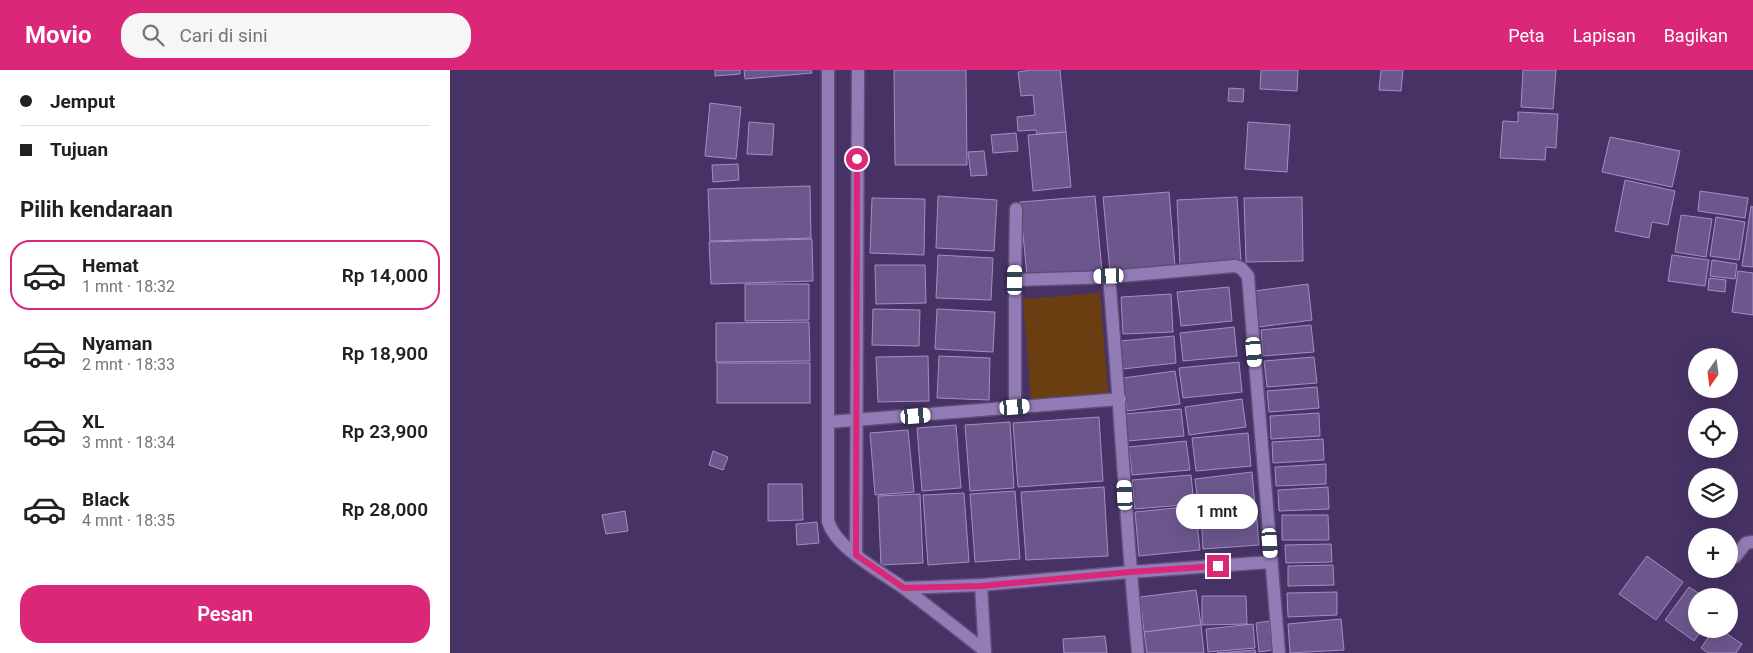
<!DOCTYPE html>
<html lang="id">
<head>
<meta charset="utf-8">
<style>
  :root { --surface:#fff; --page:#f6f6f6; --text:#202124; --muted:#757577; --line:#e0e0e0; --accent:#db2777 }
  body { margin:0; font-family:Roboto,sans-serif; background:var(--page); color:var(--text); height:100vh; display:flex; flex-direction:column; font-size:19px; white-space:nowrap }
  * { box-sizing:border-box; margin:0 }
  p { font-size:16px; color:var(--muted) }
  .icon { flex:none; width:28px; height:28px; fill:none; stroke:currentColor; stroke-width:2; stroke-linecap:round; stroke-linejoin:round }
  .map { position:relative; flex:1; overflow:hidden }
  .side { display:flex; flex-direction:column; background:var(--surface); width:450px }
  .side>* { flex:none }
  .guide { display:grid; align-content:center; height:110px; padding:0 20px; background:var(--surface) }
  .needle { width:32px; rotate:194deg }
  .fabs { position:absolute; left:1238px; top:278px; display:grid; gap:10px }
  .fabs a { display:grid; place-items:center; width:50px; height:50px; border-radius:50%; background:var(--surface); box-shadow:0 5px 20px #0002; font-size:25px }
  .end { position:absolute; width:22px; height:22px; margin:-11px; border:6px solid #db2777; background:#fff; box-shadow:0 0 0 2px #fff }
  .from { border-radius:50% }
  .bubble { position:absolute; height:35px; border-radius:18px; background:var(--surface); box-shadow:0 5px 20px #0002; font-size:16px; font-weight:600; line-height:35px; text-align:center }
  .car { position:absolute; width:15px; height:30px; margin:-15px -8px; border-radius:6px; box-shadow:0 0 4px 1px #0007; background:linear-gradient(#fff 24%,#345 0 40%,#fff 0 76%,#345 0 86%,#fff 0) }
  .guide b { display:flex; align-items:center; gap:18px; height:48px; font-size:19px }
  .guide b+b { border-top:1px solid var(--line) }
  .guide i { width:12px; height:12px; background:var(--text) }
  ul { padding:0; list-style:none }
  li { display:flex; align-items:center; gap:15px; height:70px; margin:0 10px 8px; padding:0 10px; border:2px solid transparent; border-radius:20px }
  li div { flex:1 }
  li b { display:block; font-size:19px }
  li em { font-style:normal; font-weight:600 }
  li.on { border-color:var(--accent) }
  li>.icon { width:45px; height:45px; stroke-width:1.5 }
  h2 { padding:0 20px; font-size:22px; line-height:60px }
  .button { display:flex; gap:10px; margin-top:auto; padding:10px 20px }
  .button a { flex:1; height:58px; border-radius:20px; background:var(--accent); color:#fff; font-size:20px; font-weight:600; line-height:58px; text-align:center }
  header { display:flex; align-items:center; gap:30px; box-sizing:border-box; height:70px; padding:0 25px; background:var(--accent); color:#fff }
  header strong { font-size:24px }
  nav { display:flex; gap:28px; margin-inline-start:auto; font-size:18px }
  .search { width:350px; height:45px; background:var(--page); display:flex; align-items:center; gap:12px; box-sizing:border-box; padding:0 18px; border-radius:20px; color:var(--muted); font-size:19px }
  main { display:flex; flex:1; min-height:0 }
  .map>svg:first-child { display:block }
</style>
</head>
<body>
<header>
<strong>Movio</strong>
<div class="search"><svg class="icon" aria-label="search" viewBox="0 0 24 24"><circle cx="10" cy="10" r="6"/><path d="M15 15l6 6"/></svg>Cari di sini</div>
<nav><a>Peta</a><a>Lapisan</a><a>Bagikan</a></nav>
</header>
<main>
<section class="side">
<div class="guide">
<b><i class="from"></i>Jemput</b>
<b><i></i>Tujuan</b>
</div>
<h2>Pilih kendaraan</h2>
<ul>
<li class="on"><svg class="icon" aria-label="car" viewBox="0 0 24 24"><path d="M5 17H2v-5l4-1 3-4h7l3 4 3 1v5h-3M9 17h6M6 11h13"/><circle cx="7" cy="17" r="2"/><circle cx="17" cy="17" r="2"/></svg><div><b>Hemat</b><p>1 mnt · 18:32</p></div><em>Rp 14,000</em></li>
<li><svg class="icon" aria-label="car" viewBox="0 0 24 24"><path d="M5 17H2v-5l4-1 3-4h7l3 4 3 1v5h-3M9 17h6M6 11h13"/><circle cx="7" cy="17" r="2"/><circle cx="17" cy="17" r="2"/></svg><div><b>Nyaman</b><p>2 mnt · 18:33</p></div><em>Rp 18,900</em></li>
<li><svg class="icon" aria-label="car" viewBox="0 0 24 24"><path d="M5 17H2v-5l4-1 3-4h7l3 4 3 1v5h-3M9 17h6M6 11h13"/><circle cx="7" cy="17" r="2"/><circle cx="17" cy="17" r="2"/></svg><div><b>XL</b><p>3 mnt · 18:34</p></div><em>Rp 23,900</em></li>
<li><svg class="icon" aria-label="car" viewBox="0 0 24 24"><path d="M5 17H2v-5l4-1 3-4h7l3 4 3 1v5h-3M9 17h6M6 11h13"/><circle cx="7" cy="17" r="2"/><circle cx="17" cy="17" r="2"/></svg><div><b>Black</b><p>4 mnt · 18:35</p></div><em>Rp 28,000</em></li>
</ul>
<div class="button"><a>Pesan</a></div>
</section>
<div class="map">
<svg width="1303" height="583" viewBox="0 0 1303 583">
  <rect width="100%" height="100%" fill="#473265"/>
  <polygon fill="#6a3e10" points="650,223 658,323 581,329 573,229"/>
  <g fill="#6c578d" stroke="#a48dc7">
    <polygon points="265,0 290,0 290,4 265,6"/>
    <polygon points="294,0 361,0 362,3 295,9"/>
    <polygon points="444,0 516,0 517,95 445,95"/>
    <polygon points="581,0 610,0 616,62 587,64 586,60 568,61 567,47 585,45 583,25 571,26 568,2"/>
    <polygon points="811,0 848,0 847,21 810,19"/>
    <polygon points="931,0 953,0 951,21 929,20"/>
    <polygon points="1073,0 1106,0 1103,39 1071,37"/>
    <polygon points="779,18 794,19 793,32 778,31"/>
    <polygon points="260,33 291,37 286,89 255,86"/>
    <polygon points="1068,42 1108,44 1106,78 1096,77 1095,90 1050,88 1053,51 1068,52"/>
    <polygon points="299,52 324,54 322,85 297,84"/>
    <polygon points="798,52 840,55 837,102 795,99"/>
    <polygon points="616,62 621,117 583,121 578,65"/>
    <polygon points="566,63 568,81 543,83 541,65"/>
    <polygon points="1160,67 1230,81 1222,117 1152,102"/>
    <polygon points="534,81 537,105 521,106 518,82"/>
    <polygon points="288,94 289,110 263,112 262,95"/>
    <polygon points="1175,110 1225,121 1218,155 1202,152 1199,168 1165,161"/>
    <polygon points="360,116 361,168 260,171 258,119"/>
    <polygon points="1250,121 1298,128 1295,148 1248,141"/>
    <polygon points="719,122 725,196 660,202 653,127"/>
    <polygon points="488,126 547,130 544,181 486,178"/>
    <polygon points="645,126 652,201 577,207 570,132"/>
    <polygon points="787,127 791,192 730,195 727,130"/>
    <polygon points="852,127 853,191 796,192 794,128"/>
    <polygon points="422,128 475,129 474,185 420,183"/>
    <polygon points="1301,136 1303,137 1303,197 1292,196"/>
    <polygon points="1231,145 1262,149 1256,187 1225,182"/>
    <polygon points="1266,147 1295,152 1289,190 1260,186"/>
    <polygon points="362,169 363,211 261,214 259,172"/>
    <polygon points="488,185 543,188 541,230 486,228"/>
    <polygon points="1222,185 1259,190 1255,216 1218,211"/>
    <polygon points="1262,190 1287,194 1285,209 1260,206"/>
    <polygon points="425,195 475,195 476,233 426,234"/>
    <polygon points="1288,201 1303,203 1303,245 1282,242"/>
    <polygon points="1259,208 1276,210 1275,222 1258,220"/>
    <polygon points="295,214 359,214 359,250 295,251"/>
    <polygon points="858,214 862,250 809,257 804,221"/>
    <polygon points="779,217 782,251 731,256 727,222"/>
    <polygon points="721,224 723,262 673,264 671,227"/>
    <polygon points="423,239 470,240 469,276 422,275"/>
    <polygon points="487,239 545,242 543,282 485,279"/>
    <polygon points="359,252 360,291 266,292 266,253"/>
    <polygon points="861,255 864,282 813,286 811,260"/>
    <polygon points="784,257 787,286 733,291 730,263"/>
    <polygon points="724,266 726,293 673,299 670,271"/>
    <polygon points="478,286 479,331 428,332 426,287"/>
    <polygon points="489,286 540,288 539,330 487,328"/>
    <polygon points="864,287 867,313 817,317 814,291"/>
    <polygon points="789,292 792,322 733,328 729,298"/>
    <rect x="267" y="293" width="93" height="40"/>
    <polygon points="725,301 730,334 677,341 673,308"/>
    <polygon points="867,317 869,338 819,342 817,321"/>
    <polygon points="792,329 796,357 739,365 735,337"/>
    <polygon points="731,339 734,366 678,371 675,344"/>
    <polygon points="869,343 870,366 821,369 820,346"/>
    <polygon points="649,347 653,411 568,417 563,353"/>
    <polygon points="560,352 564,418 520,421 515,355"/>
    <polygon points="506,355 511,418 472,421 467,358"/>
    <polygon points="458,360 464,422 425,425 420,363"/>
    <polygon points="798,363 801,396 746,401 742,368"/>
    <polygon points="873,369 874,390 823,393 822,372"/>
    <polygon points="736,371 740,400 682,405 679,377"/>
    <polygon points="263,381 278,387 273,400 259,395"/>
    <polygon points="876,394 876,414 826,416 825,397"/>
    <polygon points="802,402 805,436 749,442 745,409"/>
    <polygon points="741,405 744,434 685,439 682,410"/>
    <polygon points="318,414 352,414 353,450 318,451"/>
    <polygon points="654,417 658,486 576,490 571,422"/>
    <polygon points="878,417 879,439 829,441 828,420"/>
    <polygon points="565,421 570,489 525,492 520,424"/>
    <polygon points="514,423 519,492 478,495 473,425"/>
    <polygon points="470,424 473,493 431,495 428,426"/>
    <polygon points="745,436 750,480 689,486 685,442"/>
    <polygon points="806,440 809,475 753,479 751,444"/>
    <polygon points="175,441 178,461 156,464 152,445"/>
    <polygon points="832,445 878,445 879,470 832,470"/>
    <polygon points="367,452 369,473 347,475 346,454"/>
    <polygon points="881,474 882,492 836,493 835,475"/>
    <polygon points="1197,486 1233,512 1206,550 1169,524"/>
    <polygon points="883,495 884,515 838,516 838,496"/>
    <polygon points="1239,517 1253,526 1246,526 1246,559 1252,559 1244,571 1215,550"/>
    <polygon points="746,520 751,555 694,562 690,527"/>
    <polygon points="887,522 887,545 838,547 837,523"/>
    <polygon points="752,526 796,526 797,554 752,555"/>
    <polygon points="891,549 894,580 840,583 838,554"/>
    <polygon points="819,551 822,580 809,582 806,553"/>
    <polygon points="803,554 805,578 758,582 756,559"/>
    <polygon points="751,555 754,583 697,583 694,562"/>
    <polygon points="1264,559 1270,559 1292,574 1286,583 1258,583 1251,578"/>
    <polygon points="655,566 657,583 614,583 613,569"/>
    <polygon points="805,580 806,583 767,583"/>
  </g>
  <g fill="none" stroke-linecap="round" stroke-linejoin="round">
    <g stroke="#5f4c77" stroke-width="15">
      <g id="minor">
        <path d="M378,0V451C386,479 432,502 455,519C482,539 508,560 534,580"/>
        <polyline points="659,207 785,196 791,198 798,206 829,583"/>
        <polyline points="565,210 566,139"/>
        <path d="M565,337V210L659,207C670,332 676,458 688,583"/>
        <polyline points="379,352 670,329"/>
        <polyline points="406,485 408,0"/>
        <polyline points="1285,487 1296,473 1303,472"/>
        <polyline points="455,518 531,515"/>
        <polyline points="535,583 531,515 680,502 821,492"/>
      </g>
    </g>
    <use href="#minor" stroke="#927cb6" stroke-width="12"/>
  </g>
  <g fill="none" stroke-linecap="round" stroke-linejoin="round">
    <polyline stroke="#db2777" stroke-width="6" points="407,89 406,485 454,518 531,516 680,502 768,496"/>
  </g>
</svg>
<div class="fabs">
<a><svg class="needle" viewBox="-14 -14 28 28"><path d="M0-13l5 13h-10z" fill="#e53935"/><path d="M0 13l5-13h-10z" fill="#757577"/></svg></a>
<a><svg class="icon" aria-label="locate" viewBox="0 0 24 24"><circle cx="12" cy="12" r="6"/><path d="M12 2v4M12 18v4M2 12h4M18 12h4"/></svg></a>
<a><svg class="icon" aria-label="layers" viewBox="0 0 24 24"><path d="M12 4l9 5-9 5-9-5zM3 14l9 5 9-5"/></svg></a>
<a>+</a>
<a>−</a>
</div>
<i class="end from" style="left:407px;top:89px"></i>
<i class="end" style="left:768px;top:496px"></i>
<div class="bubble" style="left:726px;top:424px;width:82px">1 mnt</div>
<i class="car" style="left:659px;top:206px;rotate:268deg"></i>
<i class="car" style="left:565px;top:210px;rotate:1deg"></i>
<i class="car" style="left:804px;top:282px;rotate:175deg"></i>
<i class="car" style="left:565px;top:337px;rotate:85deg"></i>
<i class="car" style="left:466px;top:346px;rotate:85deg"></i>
<i class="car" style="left:675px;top:425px;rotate:357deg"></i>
<i class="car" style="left:820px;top:473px;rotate:176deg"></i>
</div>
</main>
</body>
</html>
